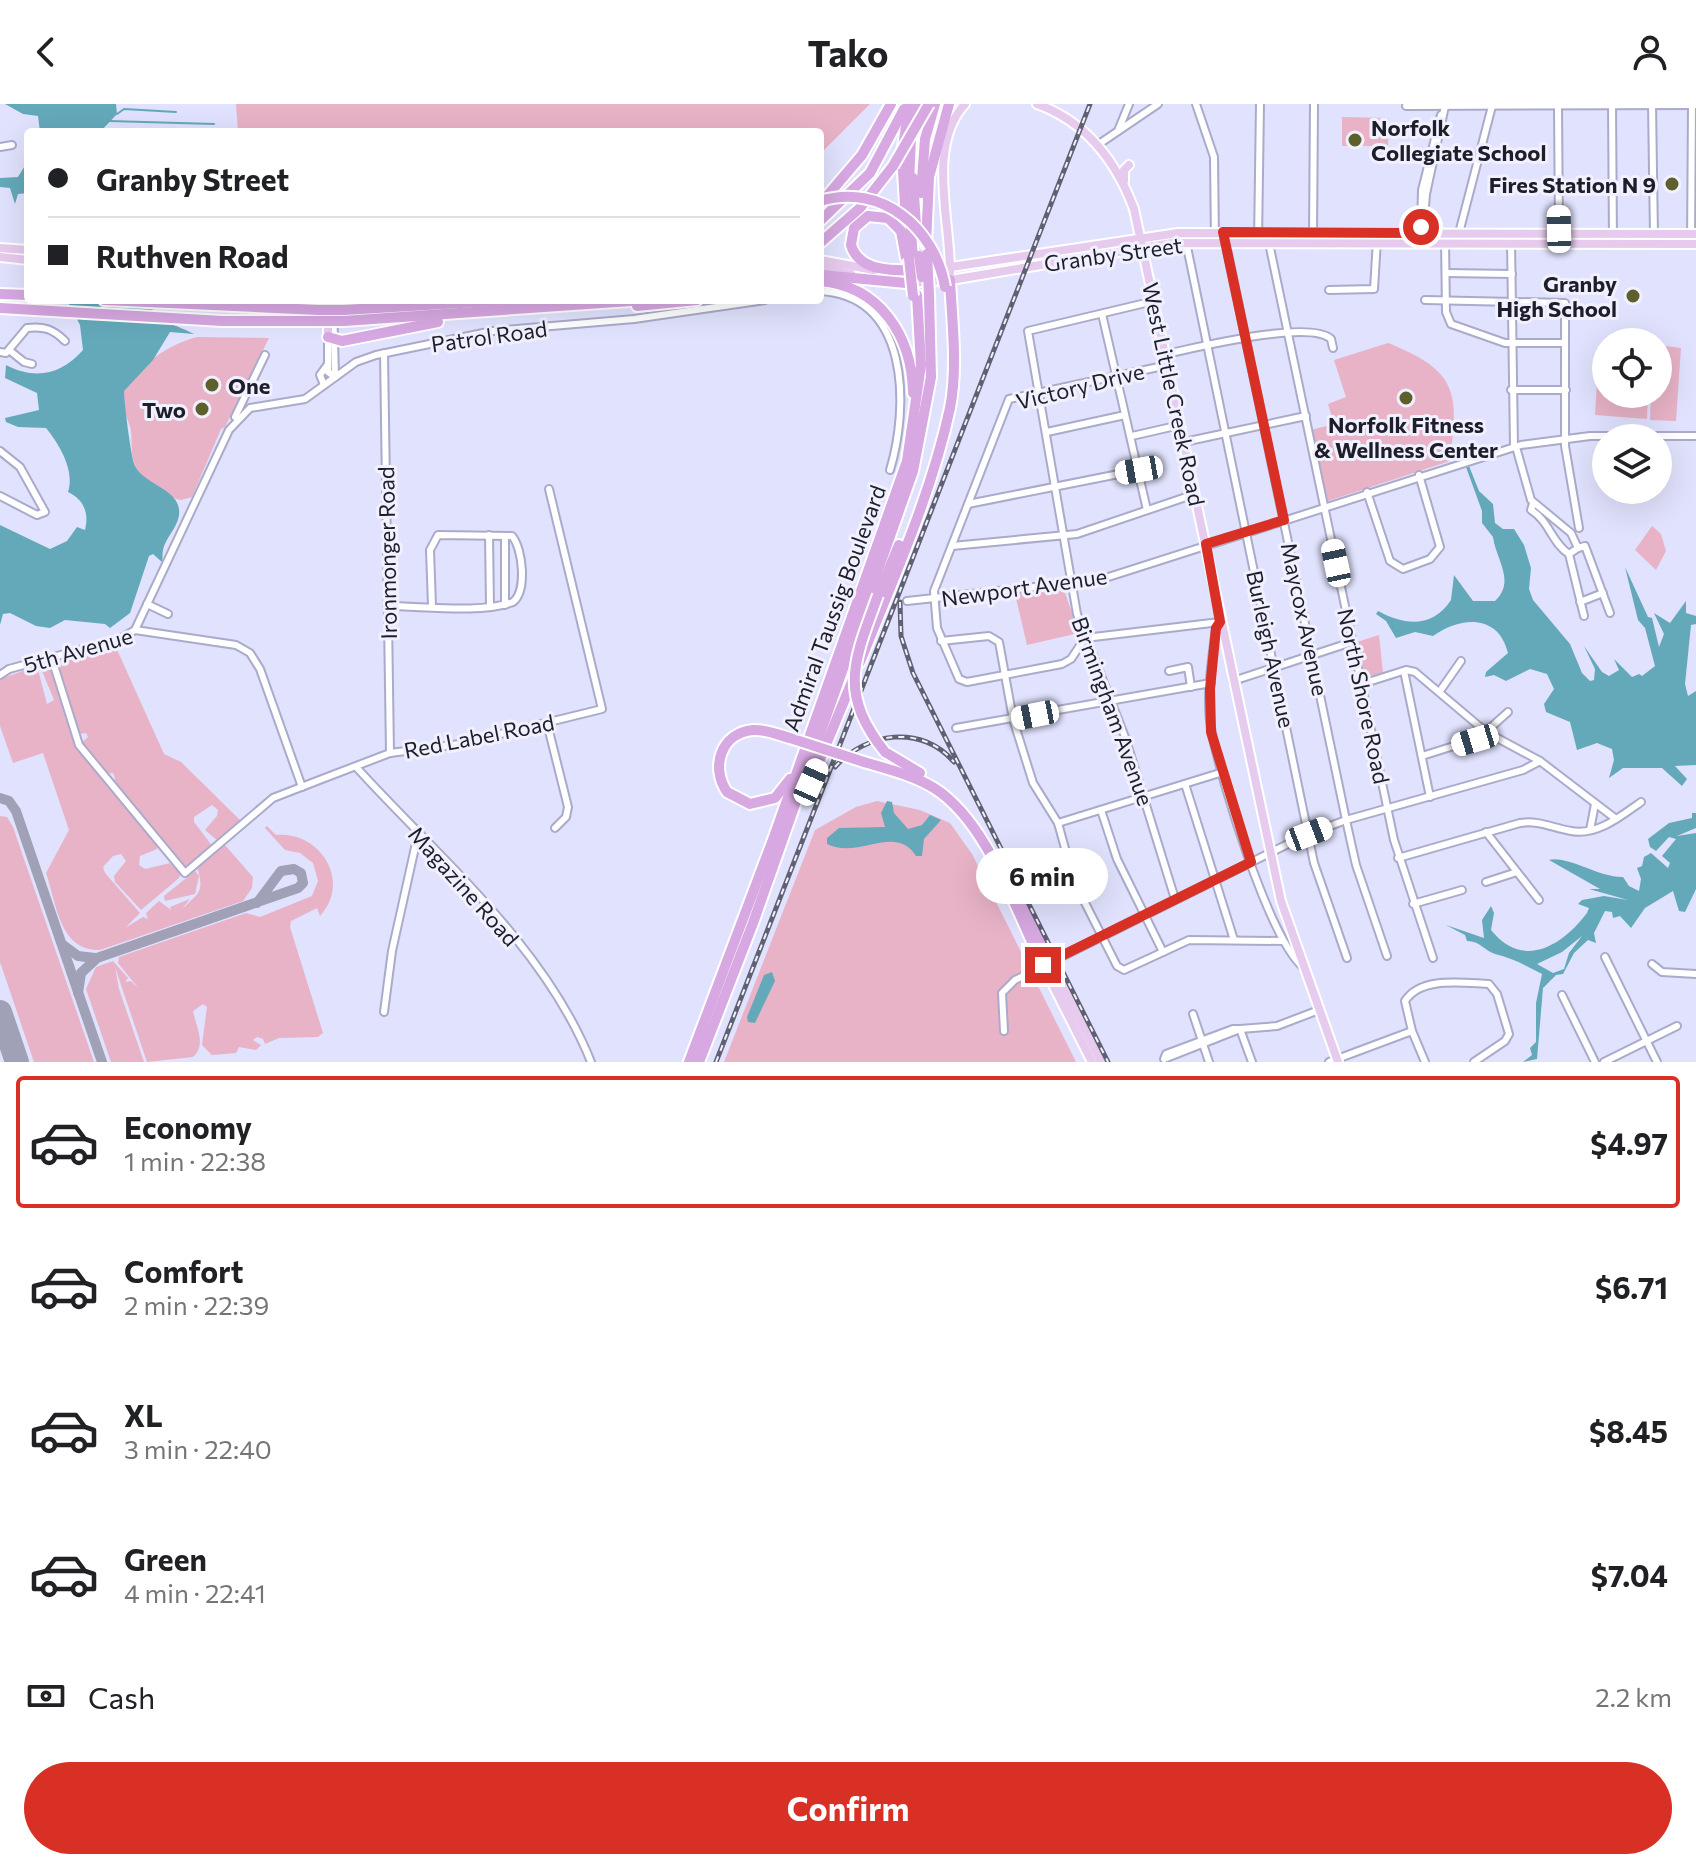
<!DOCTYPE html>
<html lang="en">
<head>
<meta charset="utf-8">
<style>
  :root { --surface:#fff; --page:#f6f6f6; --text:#202124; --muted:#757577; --line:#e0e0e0; --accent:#d93025 }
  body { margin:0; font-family:Commissioner,sans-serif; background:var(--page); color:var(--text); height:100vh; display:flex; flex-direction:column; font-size:30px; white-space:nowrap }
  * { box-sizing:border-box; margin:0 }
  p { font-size:26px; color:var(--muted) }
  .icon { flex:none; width:44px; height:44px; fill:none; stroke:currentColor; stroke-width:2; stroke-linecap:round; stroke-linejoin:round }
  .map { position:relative; height:958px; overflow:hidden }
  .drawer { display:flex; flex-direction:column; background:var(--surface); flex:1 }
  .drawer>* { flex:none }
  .banner { position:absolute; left:24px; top:24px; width:800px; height:176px; border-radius:8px; box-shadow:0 8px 32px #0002; display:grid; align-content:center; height:176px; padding:0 24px; background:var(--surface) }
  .controls { position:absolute; left:1592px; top:224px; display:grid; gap:16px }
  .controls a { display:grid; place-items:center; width:80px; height:80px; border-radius:50%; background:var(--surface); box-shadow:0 8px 32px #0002; font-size:40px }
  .end { position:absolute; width:36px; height:36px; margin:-18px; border:10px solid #d93025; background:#fff; box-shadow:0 0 0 4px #fff }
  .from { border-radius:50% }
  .bubble { position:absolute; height:56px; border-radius:28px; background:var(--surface); box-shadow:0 8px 32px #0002; font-size:26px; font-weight:700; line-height:56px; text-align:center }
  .car { position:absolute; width:24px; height:48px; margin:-24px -12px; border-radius:10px; box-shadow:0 0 6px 2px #0007; background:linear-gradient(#fff 24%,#345 0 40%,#fff 0 76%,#345 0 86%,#fff 0) }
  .banner b { display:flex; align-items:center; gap:28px; height:76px; font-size:30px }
  .banner b+b { border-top:2px solid var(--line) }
  .banner i { width:20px; height:20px; background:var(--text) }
  ul { padding:14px 0 0; list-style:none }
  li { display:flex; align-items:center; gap:24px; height:132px; margin:0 16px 12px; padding:0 8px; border:4px solid transparent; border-radius:8px }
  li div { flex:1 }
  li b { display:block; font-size:30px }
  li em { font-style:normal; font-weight:700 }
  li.on { border-color:var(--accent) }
  li>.icon { width:72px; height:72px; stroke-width:1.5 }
  .pay { display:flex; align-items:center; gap:20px; height:88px; padding:0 24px; font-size:30px }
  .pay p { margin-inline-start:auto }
  .action { display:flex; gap:16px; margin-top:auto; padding:16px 24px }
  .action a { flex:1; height:92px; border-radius:48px; background:var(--accent); color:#fff; font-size:32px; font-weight:700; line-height:92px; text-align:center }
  header { display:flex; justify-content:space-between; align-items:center; height:104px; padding:0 24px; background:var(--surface); font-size:36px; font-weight:700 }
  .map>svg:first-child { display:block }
</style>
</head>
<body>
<header><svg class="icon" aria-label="back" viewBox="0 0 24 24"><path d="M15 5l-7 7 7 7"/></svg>Tako<svg class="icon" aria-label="person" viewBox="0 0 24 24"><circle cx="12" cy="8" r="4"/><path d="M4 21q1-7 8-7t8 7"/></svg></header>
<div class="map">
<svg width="1696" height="958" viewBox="0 0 1696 958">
  <rect width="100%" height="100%" fill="#e1e2fd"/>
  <g fill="#e8b3c7">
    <polygon points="236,0 870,0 820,50 820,28 238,28"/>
    <polygon points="1342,13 1389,14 1388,42 1342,42"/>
    <path d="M198,233L269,234L225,323L221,325L192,393L181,396C167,394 138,373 134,359C130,347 133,334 130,322C126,311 120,299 124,286C133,263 175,237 198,233Z"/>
    <path d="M1388,239C1458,267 1459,288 1450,357L1328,397L1311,326L1334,320L1328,300L1346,293L1334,256Z"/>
    <polygon points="1658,241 1681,244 1676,317 1650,316 1651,290 1658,290"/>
    <polygon points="1598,263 1606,263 1606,290 1648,290 1647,315 1595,311"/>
    <polygon points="1652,422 1661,430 1666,447 1656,466 1635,446"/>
    <polygon points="1064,486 1079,529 1027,541 1015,490"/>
    <polygon points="1379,531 1383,569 1365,573 1357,538"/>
    <polygon points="114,539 164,650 181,658 242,718 219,738 205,726 217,712 218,706 212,701 194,713 194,718 213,743 192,762 184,763 175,755 113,679 115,674 113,669 105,670 81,639 88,633 86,629 78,630 56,559"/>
    <path d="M49,560L76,640L158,742L157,745L140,752L139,761L145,765L170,759L180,770L179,774L141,806L115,778L114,772L126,757L121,750L113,752L103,763L105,769L140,809L125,824L143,813L148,815L146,809L159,797L171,806L170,803L190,795L182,805C201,787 204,788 197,762L224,740L253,773L252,784L243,797L100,846C60,847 57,802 46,769L69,726L43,649L13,659L0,622V575L37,562L47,600L54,596L40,562Z"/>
    <polygon points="877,697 920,706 950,719 972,750 1076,958 724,958 815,726 856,703"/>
    <polygon points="0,712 7,713 13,723 94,958 34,958 0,858"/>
    <path d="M267,722L276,731C320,727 352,777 320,812L317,804L291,817L290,823L323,929L318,933L279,934L265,940L263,935L257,933L253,936L261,941L256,946L239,943L236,949L212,951L202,941L207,903L203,900L193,907C196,923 207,940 193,953L147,958L115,863L119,885L144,958H111L86,885L96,863L113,857L128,874L125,878L131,877L139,885L118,859L119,853L246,809L260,813L312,792L318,777L313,759L300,749L285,746L265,724Z"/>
    <polygon points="195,767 199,772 195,790 165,797 164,792"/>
  </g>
  <g fill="#64a9ba" fill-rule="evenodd">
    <polygon points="5,0 116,0 117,10 100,28 40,28 38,12 23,10"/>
    <polygon points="26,60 28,89 18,90 15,100 10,84 0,83 0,74 18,73"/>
    <path d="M67,196H148C155,218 175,220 194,230L170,228L153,256L124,287C124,297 131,355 135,362C144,380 177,385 179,405C181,421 166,432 163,446C162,450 163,454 162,458L153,450L149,452L130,509L110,524L105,520L65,516L50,524L36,522L10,509L3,510L0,521V421L50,445L67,437L77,423L85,426C90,406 81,394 68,388C75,367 60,341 46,324L18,323L6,318L5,314L39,306L37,289L5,274L6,261C35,276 61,271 83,246L80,221Z"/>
    <path d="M1469,362L1479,387L1493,400L1495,419L1503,425H1514L1524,441L1531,464L1529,485L1533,496L1570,540L1582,569L1590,577L1594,576L1595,565L1584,542L1602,568L1609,572L1619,566L1614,555L1632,573L1639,570L1642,572L1655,562L1645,524L1638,516L1625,463L1648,513L1652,514L1659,543L1664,530L1654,509L1670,519L1686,497V509L1696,512V520L1691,521L1685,580L1688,592L1696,587V661L1675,662L1687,675L1682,682L1662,664H1623L1609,674L1614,656L1612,645L1597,639L1577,646L1570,618L1546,608L1544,600L1554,585L1547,570L1530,565L1506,577L1494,571L1485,573L1486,568L1508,549C1498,509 1460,513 1433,532L1415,528L1396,534L1386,517L1376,510L1378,507C1404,521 1432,525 1451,496L1454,471L1473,497H1495C1516,477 1496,456 1493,433L1482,419V407L1466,363Z"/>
    <path d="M887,697L892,698L894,709L908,725L922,721L930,711L941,716L924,735L922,752H916C895,719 859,756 827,740V734L839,724L885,723L881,709Z"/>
    <path d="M1692,709H1696V724L1677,732L1696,729V785L1685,808L1679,807L1673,787L1645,804L1631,824L1620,812L1613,814L1612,808L1605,807L1594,829L1596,839L1588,836L1574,849L1563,870L1556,871L1543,884L1537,955L1523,958L1532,951L1530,944L1536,938V899L1542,870C1525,861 1512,854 1495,850C1485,847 1480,837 1467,837L1465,831L1446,821L1484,834L1482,816L1491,802L1494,809L1491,826C1523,866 1562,842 1587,809L1589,804L1578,800L1582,796L1604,792L1628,796L1589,785H1600L1549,756C1567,751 1600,774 1623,773L1629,782L1639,787L1641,775L1637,764L1642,762L1644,753L1651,749L1668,764L1670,759L1662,752L1676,735L1669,733L1656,747L1650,743L1648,735L1669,719L1692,714ZM1582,832L1569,849L1564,865L1553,869L1537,860L1562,848Z"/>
    <polygon points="772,868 775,877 755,919 748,918 747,913 764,871"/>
  </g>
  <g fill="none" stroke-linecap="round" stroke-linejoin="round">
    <g stroke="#64a9ba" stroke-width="2">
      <polyline points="117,10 124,5 176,8"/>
      <polyline points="109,17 214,20"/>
    </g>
    <g stroke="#a0a1b7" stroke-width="10">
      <polyline points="0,694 9,697 16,707 102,958"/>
      <polyline points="63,841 78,852 95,854"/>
      <polyline points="78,889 81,869 97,854 298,784 303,779 301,769 294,765 281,767 257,799"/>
    </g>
    <polyline stroke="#a0a1b7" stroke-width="24" points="0,908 17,958"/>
    <g stroke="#aaaacb" stroke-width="10">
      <g id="minor">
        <polyline points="1196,0 1214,53 1215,138"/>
        <polyline points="1612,0 1613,139"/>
        <polyline points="1652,0 1654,132"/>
        <polyline points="1406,2 1696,1"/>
        <polyline points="1558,2 1559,129"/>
        <polyline points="1118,27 1129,0"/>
        <polyline points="1099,40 1158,0"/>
        <polyline points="0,43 12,41"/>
        <polyline points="1421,125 1422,86 1441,11"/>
        <polyline points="1459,129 1492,2"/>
        <polyline points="1313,132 1314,0"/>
        <polyline points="1445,135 1446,208 1451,220 1505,239 1565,239"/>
        <polyline points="1225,136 1346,716 1356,761 1387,852"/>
        <polyline points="1511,137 1514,343"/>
        <polyline points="1186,138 1314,759 1347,854"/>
        <polyline points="1258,138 1260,0"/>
        <polyline points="1269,139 1394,736 1433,854"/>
        <polyline points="1422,139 1426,90 1445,2"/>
        <polyline points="1691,140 1692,1"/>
        <polyline points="1446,169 1512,170"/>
        <polyline points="1329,186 1374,185 1377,136"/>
        <path d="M820,187C910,192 909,303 890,366"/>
        <polyline points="333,196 335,273"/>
        <polyline points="1425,196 1565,199 1565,342 1579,424"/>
        <polyline points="1154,197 1028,227 1077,510 1125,633 1175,795"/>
        <polyline points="1102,210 1147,406"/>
        <polyline points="328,233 328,268 335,273"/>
        <polyline points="9,246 24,258 32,260"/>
        <path d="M0,248L6,249L27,224C44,222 53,225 65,237"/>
        <polyline points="384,249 390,649"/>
        <path d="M1165,250C1196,244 1309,215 1331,235L1333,244"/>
        <polyline points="1168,261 1009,295 934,487 937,524 959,575 967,578 1062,560 1071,555 1085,534 1220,518"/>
        <polyline points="324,281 320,271 328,260"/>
        <polyline points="1511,286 1566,286"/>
        <polyline points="235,313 265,251"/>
        <polyline points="1047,328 1125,311"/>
        <polyline points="1132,332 1180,321"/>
        <polyline points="1184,338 1306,312"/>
        <polyline points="1516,343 1531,396 1571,429 1578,444 1585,442 1610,509"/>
        <polyline points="0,347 20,363 45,408 37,411 0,392"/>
        <polyline points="1367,388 1390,457 1403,465 1430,455 1440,443 1419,371"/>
        <path d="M1533,399L1531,406C1549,417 1552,439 1569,450"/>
        <polyline points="968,400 1139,366"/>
        <polyline points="489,431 490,502"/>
        <polyline points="505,432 505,501"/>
        <polyline points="952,442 1077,430 1195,390"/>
        <polyline points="1578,444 1569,450 1584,512"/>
        <polyline points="907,497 1099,476 1521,341 1590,332 1696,332"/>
        <polyline points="1580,498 1603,489"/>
        <polyline points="147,500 168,510"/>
        <path d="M387,502C423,502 480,510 513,498C527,487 523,445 512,432L438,431L430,446L432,502"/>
        <path d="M1220,518L1216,524C1212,557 1205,595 1212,629C1221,677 1269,834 1303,863"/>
        <polyline points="135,526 229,326 250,304 305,295 356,258 376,251 493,227 634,215 765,196"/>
        <polyline points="941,537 989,532 999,538 1013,615 1033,679 1058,719 1074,777 1117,862 1124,866 1189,836 1282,837"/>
        <polyline points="52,555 79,641 185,769 273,694 322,675 390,649 460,640 602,605 549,385"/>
        <polyline points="1169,567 1188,563 1191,583"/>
        <polyline points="1404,567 1430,693"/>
        <polyline points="0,571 9,565 120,535 135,526 236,541 250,549 260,565 302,683"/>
        <polyline points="1233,577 1352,538"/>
        <polyline points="1362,580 1406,566 1415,568 1486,628 1540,657"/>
        <polyline points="1440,587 1461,557"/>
        <polyline points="547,619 568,703 566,713 555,724"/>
        <polyline points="956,624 1211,579"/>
        <polyline points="1422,652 1479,634 1508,608"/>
        <path d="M357,664C439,754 545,842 591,958"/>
        <polyline points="1185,680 1234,836"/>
        <polyline points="1101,706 1117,755 1163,848"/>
        <polyline points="1058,719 1223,668"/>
        <polyline points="1590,726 1595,700"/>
        <polyline points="1486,728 1539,796"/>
        <path d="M1398,754L1520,719C1538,716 1553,724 1571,727C1597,732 1621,712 1641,698"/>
        <polyline points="1486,778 1517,768"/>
        <polyline points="1413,800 1462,786"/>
        <polyline points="1605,853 1657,958"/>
        <polyline points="1652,860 1662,868 1696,870"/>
        <polyline points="1562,891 1595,958"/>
        <polyline points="384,908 392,847 418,730"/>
        <polyline points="1193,910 1209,958"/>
        <polygon points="1233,925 1240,925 1164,955 1166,950"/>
        <polyline points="1004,927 1002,889 1015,876 1306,731 1346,716 1523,666 1540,657 1616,715"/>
        <polyline points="1252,958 1240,925 1277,922 1319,906"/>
        <polyline points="1329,958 1412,927"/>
        <path d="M1425,958L1412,927L1405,897C1421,872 1463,879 1489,880L1497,890L1509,930L1505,937L1474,958"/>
        <polyline points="1604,958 1677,922"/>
      </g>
    </g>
    <g stroke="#fff" stroke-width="12">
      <g id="major">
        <path d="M1037,0C1087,18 1116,57 1134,105L1281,797L1338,958"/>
        <polyline points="1124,77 1124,66 1129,61"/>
        <polyline points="0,144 28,146"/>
        <polyline points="0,153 28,156"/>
        <polyline points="820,156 874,166"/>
        <polyline points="820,163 851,170"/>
        <polyline points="924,167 1178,129 1696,130"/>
        <path d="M950,170C951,117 926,42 965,0"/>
        <polyline points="908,179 957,175 1172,139 1696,140"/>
        <polyline points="328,233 328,196"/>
        <polyline points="1050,858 1101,958"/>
        <polyline points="1043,861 1092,958"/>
      </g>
    </g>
    <g stroke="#fff" stroke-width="14">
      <g id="highway">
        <polyline points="913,74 916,122"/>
        <polyline points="909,80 911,34 919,0"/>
        <polyline points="921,89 925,35 935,0"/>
        <polyline points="822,98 862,51 891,0"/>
        <polyline points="910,116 913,154"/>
        <polyline points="820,117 870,69 904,5"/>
        <polyline points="906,117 902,51 909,0"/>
        <polyline points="820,139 860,104 893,62"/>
        <polyline points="926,140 929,73 949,0"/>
        <path d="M906,154L901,127L888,114L868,112L854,124L851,141C860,172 904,166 929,166"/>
        <polyline points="822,171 906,179"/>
        <path d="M820,177C880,182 912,232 913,289"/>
        <polyline points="0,190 28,191"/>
        <polyline points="104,196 318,206"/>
        <polyline points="637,202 697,196"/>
        <polyline points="0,204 222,217 318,217"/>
        <polyline points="344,206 511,196"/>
        <polyline points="344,217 645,196"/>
        <polyline points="328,233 342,237 438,218"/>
        <polyline points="878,491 899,441"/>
        <path d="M860,558C893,475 931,392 950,304C958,263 952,218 950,176"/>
        <path d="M790,634C778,631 766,625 753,626C721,629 710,663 727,688L750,700L775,694L790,675"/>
        <polyline points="885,648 920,669"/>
        <path d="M864,658C887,665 913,671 934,684C987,717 1015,805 1043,861"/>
        <polyline points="808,684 854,573"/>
        <polyline points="1001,759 1050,858"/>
        <polyline points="689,958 774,733 907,357 921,261 917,191"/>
        <polyline points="699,958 753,819 913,367 931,273 929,191"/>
      </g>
    </g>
    <use href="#minor" stroke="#fff" stroke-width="6"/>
    <use href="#major" stroke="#e7cbee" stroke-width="8"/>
    <use href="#highway" stroke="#d7a8e2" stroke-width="10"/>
    <g stroke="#5f6071" stroke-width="5">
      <g id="rail">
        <polyline points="900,498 901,532 913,569 1108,958"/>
        <path d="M835,663C866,628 922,620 954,658"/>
        <polyline points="716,958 1090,0"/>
      </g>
    </g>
    <use href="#rail" stroke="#f0f0fe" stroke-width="2" stroke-dasharray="6" stroke-linecap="butt"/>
    <g stroke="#fff" stroke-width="14" stroke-linecap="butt">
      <g id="highway-bridge">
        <polyline points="893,62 929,0"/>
        <path d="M820,97C882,78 935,125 945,183"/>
        <polyline points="927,150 929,191"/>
        <polyline points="919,152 922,173"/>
        <polyline points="909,154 913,192"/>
        <polyline points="318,206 344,206"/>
        <polyline points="318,217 344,217"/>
        <path d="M878,491C855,555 837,588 885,648"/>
        <polyline points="790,634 864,658"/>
      </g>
    </g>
    <use href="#highway-bridge" stroke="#d7a8e2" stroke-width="10"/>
  </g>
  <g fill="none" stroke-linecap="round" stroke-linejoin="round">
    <polyline stroke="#d93025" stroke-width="10" points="1043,861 1251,758 1211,628 1210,585 1216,524 1220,518 1206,440 1284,416 1223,128 1422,129 1421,123"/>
  </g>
  <g fill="#5d5f2c" stroke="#f0f0fe" stroke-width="3">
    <circle cx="1355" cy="36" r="8"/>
    <circle cx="1672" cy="80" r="8"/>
    <circle cx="1633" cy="192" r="8"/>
    <circle cx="212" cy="281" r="8"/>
    <circle cx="1406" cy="294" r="8"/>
    <circle cx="202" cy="305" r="8"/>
  </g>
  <g text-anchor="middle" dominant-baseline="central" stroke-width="6" stroke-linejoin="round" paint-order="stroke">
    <g font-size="22" font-weight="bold" fill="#1e1e2a" stroke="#f0f0fe" text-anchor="end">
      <text x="1371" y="23" text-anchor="start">Norfolk<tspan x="1371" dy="25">Collegiate School</tspan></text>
      <text x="1656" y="80">Fires Station N 9</text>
      <text x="1617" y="179">Granby<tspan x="1617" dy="25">High School</tspan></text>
      <text x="228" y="281" text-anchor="start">One</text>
      <text x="186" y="305">Two</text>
      <text x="1406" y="320" text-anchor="middle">Norfolk Fitness<tspan x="1406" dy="25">&amp; Wellness Center</tspan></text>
    </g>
    <g font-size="22" fill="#1e1e2a" stroke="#f0f0fe">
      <text transform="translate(1113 150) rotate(-8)">Granby Street</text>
      <text transform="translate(489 232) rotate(-8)">Patrol Road</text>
      <text transform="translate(1080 282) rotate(-14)">Victory Drive</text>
      <text transform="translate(1174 290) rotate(78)">West Little Creek Road</text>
      <text transform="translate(387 449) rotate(-91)">Ironmonger Road</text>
      <text transform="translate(1024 483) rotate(-8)">Newport Avenue</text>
      <text transform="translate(834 504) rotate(-70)">Admiral Taussig Boulevard</text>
      <text transform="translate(1305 515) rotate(78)">Maycox Avenue</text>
      <text transform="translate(1271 545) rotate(78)">Burleigh Avenue</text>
      <text transform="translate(78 546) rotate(-16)">5th Avenue</text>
      <text transform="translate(1364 592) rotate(78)">North Shore Road</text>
      <text transform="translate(1113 607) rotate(70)">Birmingham Avenue</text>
      <text transform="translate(479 632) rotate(-11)">Red Label Road</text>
      <text transform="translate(464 782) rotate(48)">Magazine Road</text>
    </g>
  </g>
</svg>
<div class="controls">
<a><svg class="icon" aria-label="locate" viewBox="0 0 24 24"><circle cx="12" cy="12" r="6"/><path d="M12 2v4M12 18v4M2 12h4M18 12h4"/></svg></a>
<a><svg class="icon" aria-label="layers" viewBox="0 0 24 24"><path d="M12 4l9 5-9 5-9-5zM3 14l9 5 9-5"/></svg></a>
</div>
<i class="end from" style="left:1421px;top:123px"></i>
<i class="end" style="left:1043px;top:861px"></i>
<div class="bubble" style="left:976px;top:744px;width:132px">6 min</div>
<i class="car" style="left:1559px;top:125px;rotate:359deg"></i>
<i class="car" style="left:1139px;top:366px;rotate:260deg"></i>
<i class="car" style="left:1336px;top:459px;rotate:348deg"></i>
<i class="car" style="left:1035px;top:611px;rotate:259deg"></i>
<i class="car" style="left:1475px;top:636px;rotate:253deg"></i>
<i class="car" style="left:811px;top:678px;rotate:24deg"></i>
<i class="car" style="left:1309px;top:730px;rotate:69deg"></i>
<div class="banner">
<b><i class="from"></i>Granby Street</b>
<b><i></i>Ruthven Road</b>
</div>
</div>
<section class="drawer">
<ul>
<li class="on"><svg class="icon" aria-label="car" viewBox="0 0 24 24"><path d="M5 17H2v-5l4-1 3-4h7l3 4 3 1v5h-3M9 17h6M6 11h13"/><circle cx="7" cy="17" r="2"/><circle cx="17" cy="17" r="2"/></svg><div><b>Economy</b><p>1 min · 22:38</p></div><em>$4.97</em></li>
<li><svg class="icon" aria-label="car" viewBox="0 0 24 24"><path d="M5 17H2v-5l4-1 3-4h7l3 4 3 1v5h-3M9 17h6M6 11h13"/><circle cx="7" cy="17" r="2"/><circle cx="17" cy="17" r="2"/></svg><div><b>Comfort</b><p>2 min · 22:39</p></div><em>$6.71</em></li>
<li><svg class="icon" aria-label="car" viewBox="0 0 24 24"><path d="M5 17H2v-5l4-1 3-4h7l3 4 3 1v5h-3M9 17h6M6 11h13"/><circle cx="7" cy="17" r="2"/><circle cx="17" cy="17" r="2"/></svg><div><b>XL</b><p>3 min · 22:40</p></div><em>$8.45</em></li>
<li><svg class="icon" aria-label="car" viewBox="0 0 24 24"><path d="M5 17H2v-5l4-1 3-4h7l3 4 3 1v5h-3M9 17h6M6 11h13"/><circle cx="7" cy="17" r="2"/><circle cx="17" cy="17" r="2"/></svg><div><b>Green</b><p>4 min · 22:41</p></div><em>$7.04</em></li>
</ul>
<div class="pay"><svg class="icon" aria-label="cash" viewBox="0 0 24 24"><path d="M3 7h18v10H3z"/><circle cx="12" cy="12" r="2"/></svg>Cash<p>2.2 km</p></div>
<div class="action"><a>Confirm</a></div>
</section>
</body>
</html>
